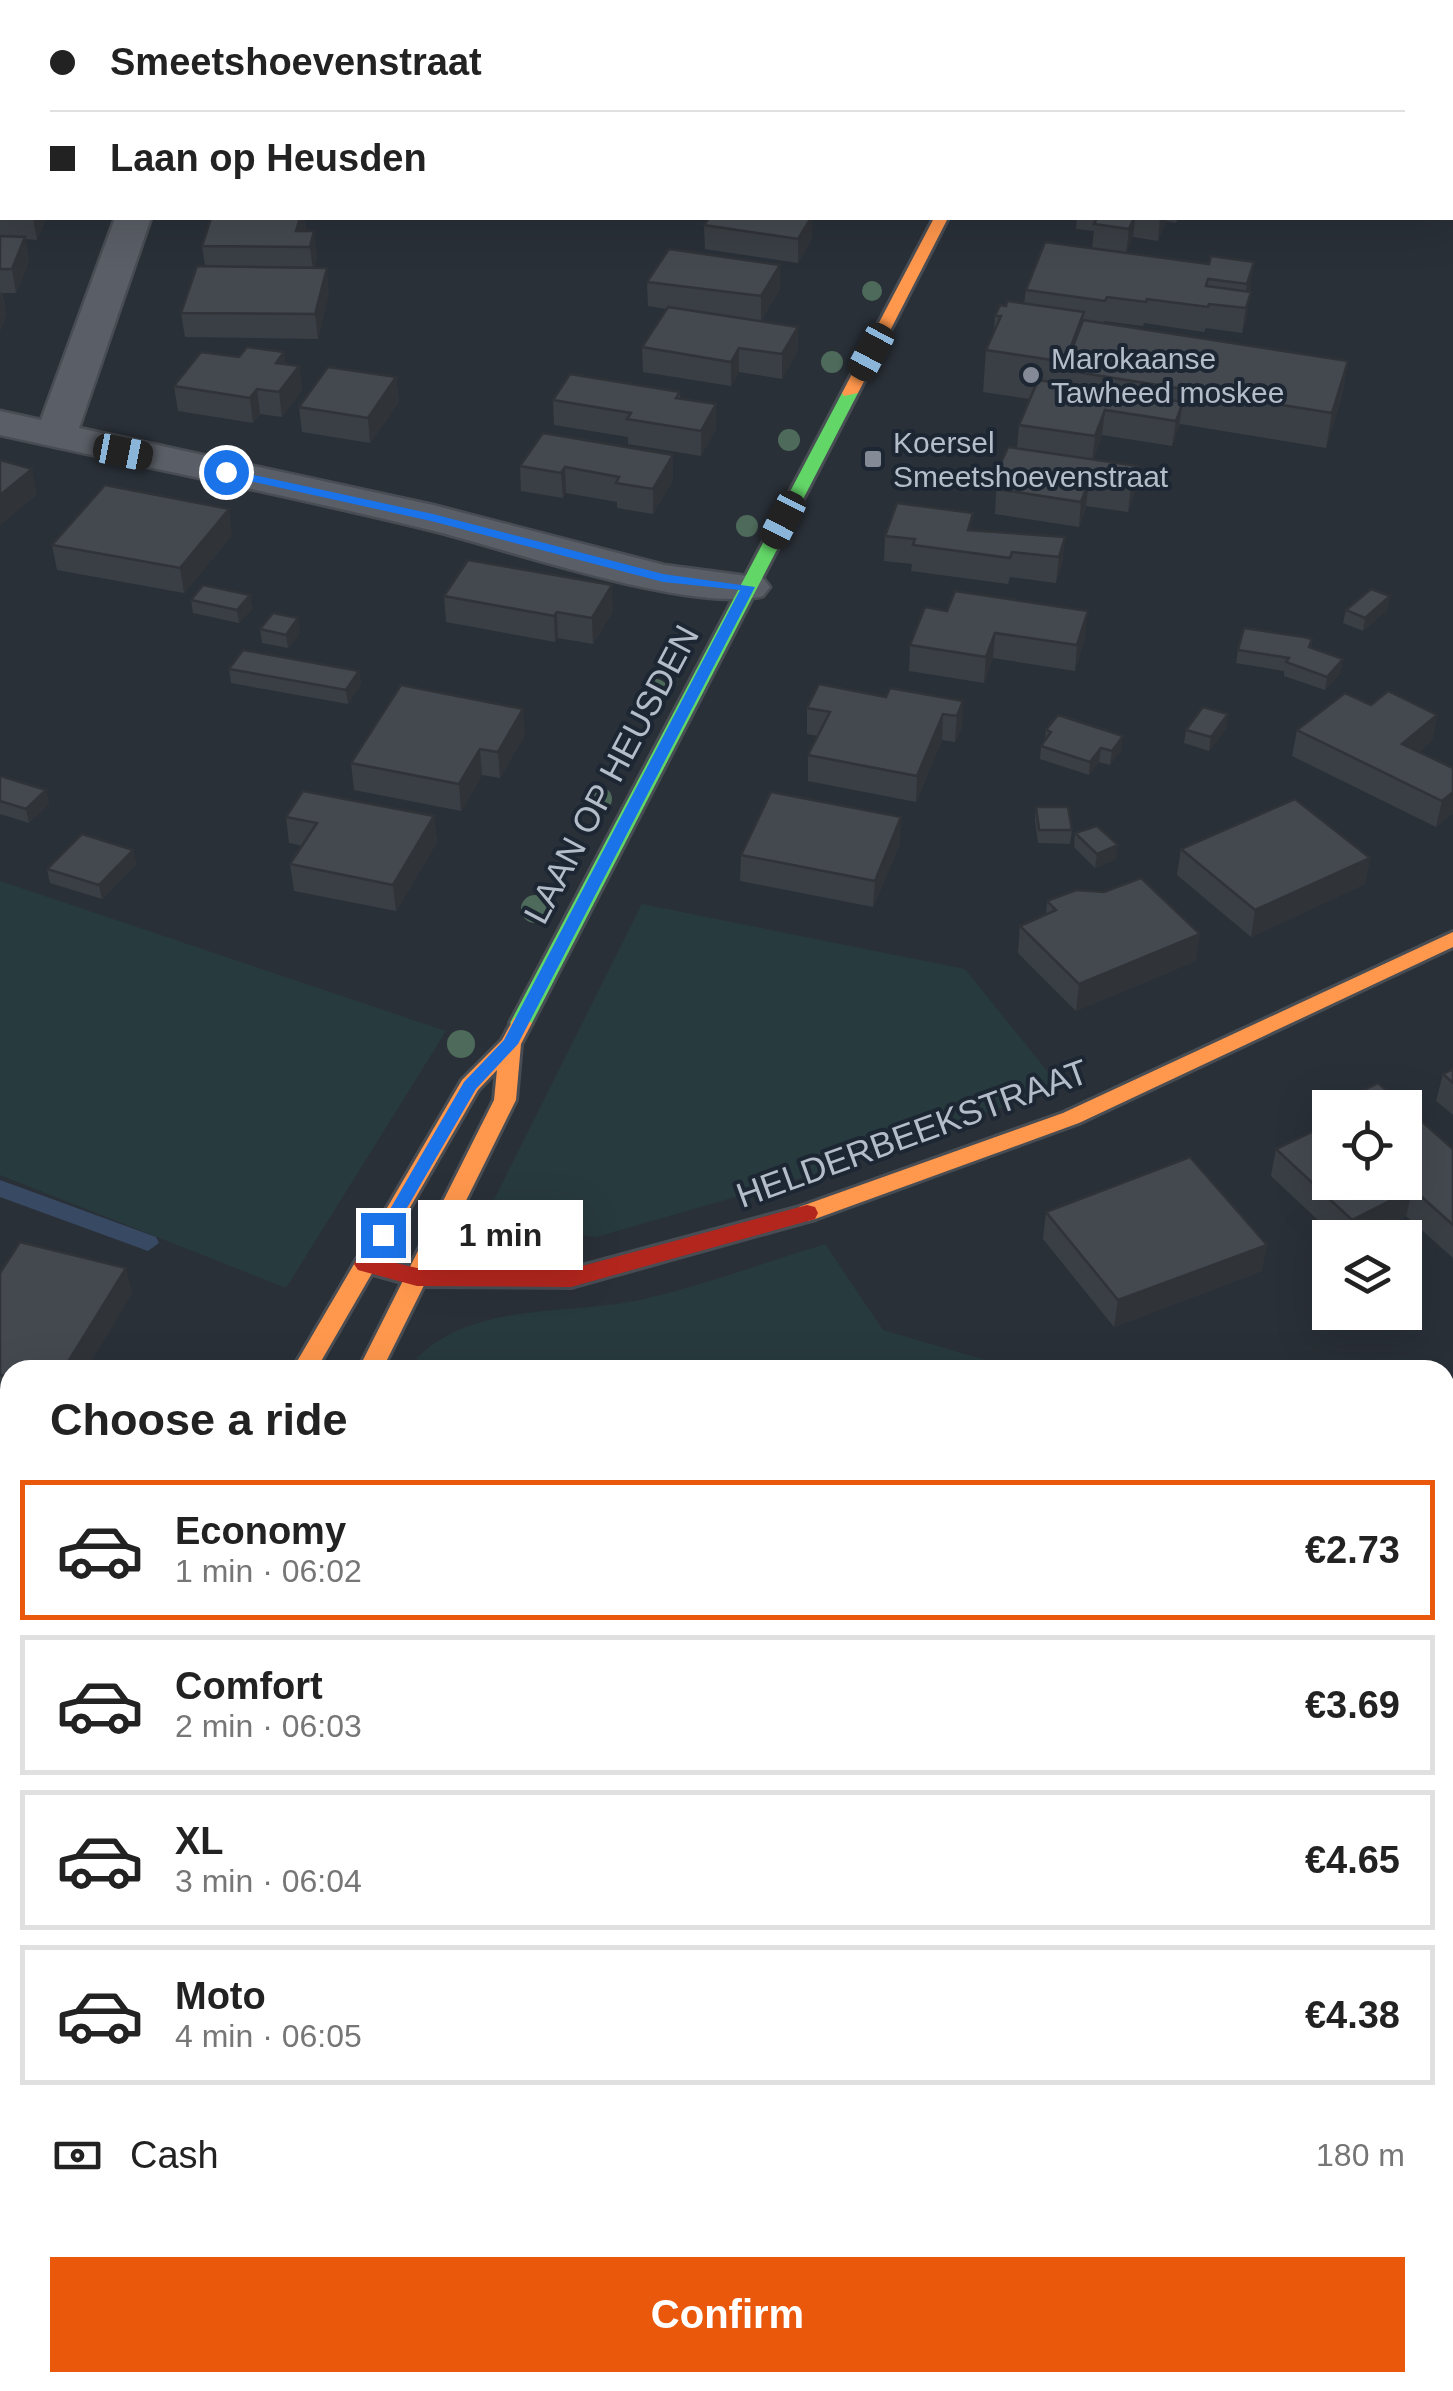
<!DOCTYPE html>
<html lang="en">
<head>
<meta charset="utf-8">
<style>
  :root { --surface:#fff; --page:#f6f6f6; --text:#222; --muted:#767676; --line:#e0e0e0; --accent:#ea580c }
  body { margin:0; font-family:Arial,sans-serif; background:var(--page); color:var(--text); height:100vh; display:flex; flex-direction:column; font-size:38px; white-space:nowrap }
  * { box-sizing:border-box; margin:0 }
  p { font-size:32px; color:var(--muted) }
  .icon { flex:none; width:55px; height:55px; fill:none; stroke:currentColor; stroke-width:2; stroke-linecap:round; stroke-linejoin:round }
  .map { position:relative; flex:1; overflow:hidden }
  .drawer { position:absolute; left:0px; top:1360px; width:1455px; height:1032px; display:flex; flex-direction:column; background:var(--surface); border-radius:30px 30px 0 0; box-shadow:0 10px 40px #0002 }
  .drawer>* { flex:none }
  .guide { position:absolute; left:0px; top:0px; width:1455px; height:220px; box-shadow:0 10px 40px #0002; display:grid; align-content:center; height:220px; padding:0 50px; background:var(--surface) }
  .tools { position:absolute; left:1312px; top:1090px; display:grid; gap:20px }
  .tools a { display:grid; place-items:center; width:110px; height:110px; border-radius:0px; background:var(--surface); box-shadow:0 10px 40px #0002; font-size:50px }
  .end { position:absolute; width:45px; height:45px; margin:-22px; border:12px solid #1a73e8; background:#fff; box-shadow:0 0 0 5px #fff }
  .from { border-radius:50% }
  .bubble { position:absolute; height:70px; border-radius:0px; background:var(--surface); box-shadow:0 10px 40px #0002; font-size:32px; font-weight:600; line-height:70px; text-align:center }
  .car { position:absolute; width:30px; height:60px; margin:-30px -15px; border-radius:12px; box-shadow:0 0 8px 2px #0007; background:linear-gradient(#222 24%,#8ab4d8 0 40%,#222 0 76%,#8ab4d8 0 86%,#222 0) }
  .guide b { display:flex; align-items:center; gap:35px; height:95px; font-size:38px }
  .guide b+b { border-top:2px solid var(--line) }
  .guide i { width:25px; height:25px; background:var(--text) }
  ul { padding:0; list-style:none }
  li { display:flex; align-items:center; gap:30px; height:140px; margin:0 20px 15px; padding:0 30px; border:5px solid var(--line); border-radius:0px }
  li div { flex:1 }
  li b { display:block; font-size:38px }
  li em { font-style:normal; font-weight:600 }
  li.current { border-color:var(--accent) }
  li>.icon { width:90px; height:90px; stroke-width:1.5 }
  h2 { padding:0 50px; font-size:45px; line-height:120px }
  .pay { display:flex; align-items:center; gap:25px; height:110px; padding:0 50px; font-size:38px }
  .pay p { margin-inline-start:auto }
  .cta { display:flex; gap:20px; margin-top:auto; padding:20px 50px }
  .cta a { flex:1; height:115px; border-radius:0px; background:var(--accent); color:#fff; font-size:40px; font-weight:600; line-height:115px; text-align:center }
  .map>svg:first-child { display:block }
</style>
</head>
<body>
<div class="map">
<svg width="1453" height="2391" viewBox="0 0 1453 2391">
  <rect width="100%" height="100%" fill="#2a3038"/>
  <g fill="#273a3e">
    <polygon points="0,881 446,1031 286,1288 0,1175"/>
    <polygon points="642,904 965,969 1060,1087 808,1176 596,1237 539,1231 506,1214 494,1200"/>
    <path d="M825,1244L883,1330L1020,1370H449L416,1359C475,1299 572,1317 648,1298C708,1284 766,1262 825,1244Z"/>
    <polygon points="1445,1495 1453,1497 1453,2391 825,2391 828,2382 1445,2382"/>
  </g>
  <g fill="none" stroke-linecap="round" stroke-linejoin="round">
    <g fill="#384963" fill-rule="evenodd">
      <polygon points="0,1180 156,1237 159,1243 148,1251 0,1197"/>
      <polygon points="1445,1705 1453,1708 1453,1731 1445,1728"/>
    </g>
    <g stroke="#484c53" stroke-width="5">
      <path id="street" d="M115,218H151L79,428L433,505L664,565L763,578L770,587L763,596C691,614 508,549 430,530C287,495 140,466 0,435V411L41,420Z"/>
    </g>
    <g stroke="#484c53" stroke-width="6">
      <polygon id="fast" points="850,388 858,393 532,1023 521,1030 514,1028 510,1023 842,393"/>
    </g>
    <g stroke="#484c53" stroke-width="6">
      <g id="slow">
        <polygon points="934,218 948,218 858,393 844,396 842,393"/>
        <polygon points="1453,932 1453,947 1079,1123 815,1219 807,1221 796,1213 799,1207 1063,1113"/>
        <polygon points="521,1016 532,1023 521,1044 516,1100 382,1370 358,1370 494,1100 497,1070 478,1090 316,1370 292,1370 462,1080 502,1040 514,1018"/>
        <polygon points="10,2000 10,2048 0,2051 0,2004"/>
      </g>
    </g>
    <g stroke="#484c53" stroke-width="6">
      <polygon id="jam" points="807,1205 815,1207 818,1213 815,1219 571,1287 417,1286 358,1270 354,1264 358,1258 366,1256 417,1268 571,1269"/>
    </g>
    <g stroke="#5d636a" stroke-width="8" stroke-dasharray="10 10" stroke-linecap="butt">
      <polyline points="0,1885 10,1866"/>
      <polyline points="0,2233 10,2206"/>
    </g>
    <use href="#street" fill="#5a5e66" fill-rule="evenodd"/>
    <use href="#fast" fill="#63d668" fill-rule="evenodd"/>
    <use href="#slow" fill="#ff974d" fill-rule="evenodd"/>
    <use href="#jam" fill="#b3261e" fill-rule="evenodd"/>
  </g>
  <g fill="#4e6a5a">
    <circle cx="872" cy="291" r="10"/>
    <circle cx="832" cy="362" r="11"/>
    <circle cx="789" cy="440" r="11"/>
    <circle cx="747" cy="526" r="11"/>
    <circle cx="656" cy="691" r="12"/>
    <circle cx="600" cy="799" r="12"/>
    <circle cx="535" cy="909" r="14"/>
    <circle cx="461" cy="1044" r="14"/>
  </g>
  <g fill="#3a3f45" fill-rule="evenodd">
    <polygon points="860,0 975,0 974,2 876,2"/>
    <rect x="0" y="63" width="2" height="41"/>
    <rect x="0" y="108" width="2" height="76"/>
    <polygon points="0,184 2,184 2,218 46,218 37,240 25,239 29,261 16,293 2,293 6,315 0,331"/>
    <polygon points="709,218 812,218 812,239 798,263 705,249 704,225"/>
    <polygon points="1077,218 1178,218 1176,223 1166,221 1158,241 1133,237 1126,253 1092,248 1094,231 1076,229"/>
    <polygon points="306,228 305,231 317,256 314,268 329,292 318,339 185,337 181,313 205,266 202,246"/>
    <polygon points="1209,264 1250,286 1247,317 1242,333 1206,328 1204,332 1144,323 1143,326 1104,321 1104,323 1348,361 1342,396 1326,448 1180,424 1172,446 1102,435 1093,459 1138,466 1135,491 1128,512 1086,506 1079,527 995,514 997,472 1017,448 1019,425 1030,399 983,392 986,350 994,332 995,316 1006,306 1024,304 1026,290"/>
    <polygon points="780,265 780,289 761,321 798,351 782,379 739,372 731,386 643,372 642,347 666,309 648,306 647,282"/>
    <polygon points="285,364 299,366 302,390 282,417 260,414 253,423 178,411 174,386"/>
    <polygon points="396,377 399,402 370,443 302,432 299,407"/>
    <polygon points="680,392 680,399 716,404 716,429 701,456 628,444 628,437 554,425 553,400"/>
    <polygon points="543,433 673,480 653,514 617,508 617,502 566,493 563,498 521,491 520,466"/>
    <polygon points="972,531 1065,537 1062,563 1056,583 1010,577 1008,584 911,571 912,564 884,561 885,536"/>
    <polygon points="232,535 184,593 57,570 52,545"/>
    <polygon points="250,595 252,609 239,623 193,613 191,600"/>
    <polygon points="444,596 613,611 593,644 558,638 555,642 446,622"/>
    <polygon points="1390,596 1387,610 1363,631 1343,623 1346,610"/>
    <polygon points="925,607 1085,637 1075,671 993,658 984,683 909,671 910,645"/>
    <polygon points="260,629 300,632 288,648 262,643"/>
    <polygon points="1312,639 1311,647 1343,659 1340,673 1325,690 1284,676 1284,671 1236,663 1238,650"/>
    <polygon points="229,669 359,671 361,685 348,704 231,683"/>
    <polygon points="886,697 963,701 962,727 955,742 942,740 916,802 808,781 808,755 818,736 807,734 807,708"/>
    <polygon points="1371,705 1437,715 1432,741 1419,752 1453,768 1453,813 1436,827 1292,756 1297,730"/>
    <polygon points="1226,728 1209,751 1184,743 1186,730"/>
    <polygon points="1046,730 1121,750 1110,765 1099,762 1089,775 1040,759 1041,746 1045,741"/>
    <polygon points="525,735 500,778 482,775 461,811 354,790 351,763"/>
    <polygon points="0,776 46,790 49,804 29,823 0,814"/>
    <polygon points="1036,807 1072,830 1070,844 1038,843 1035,820"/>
    <polygon points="434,816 437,842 396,911 294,891 290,864 303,846 289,843 286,817"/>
    <polygon points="1075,833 1116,859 1095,868 1074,847"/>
    <polygon points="900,844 873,907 740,881 741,855"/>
    <polygon points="1181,849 1370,858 1365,884 1251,937 1177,875"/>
    <polygon points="133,850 136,864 102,899 50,883 47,869"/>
    <polygon points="1047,901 1196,961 1076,1011 1018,953 1020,926 1046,915"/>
    <polygon points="1453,1069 1453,1115 1436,1101 1443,1074"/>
    <path d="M1378,1083L1453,1149V1258L1406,1216L1363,1238H1337L1271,1176L1276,1149L1316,1130L1320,1111ZM1330,1108H1405V1182H1330Z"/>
    <polygon points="1046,1212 1262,1271 1114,1327 1043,1239"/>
    <polygon points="0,1273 132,1294 10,1370 10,1402 0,1399"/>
    <polygon points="619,2382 658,2382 656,2391"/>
    <polygon points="689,2382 785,2382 783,2391 713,2391 689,2384"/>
  </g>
  <g fill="#303338">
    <polygon points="33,218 46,218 37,240"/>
    <polygon points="300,218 305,218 306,228 301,247 296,231"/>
    <polygon points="811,218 812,218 812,239 798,263 798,239"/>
    <polygon points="1134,218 1135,218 1133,237 1126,253 1129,229"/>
    <polygon points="1160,218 1167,218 1158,241"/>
    <polygon points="314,231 317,256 313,271 310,247"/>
    <polygon points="25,237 29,261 16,293 12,269"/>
    <polygon points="1254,262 1250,286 1244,308 1247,284"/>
    <polygon points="780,265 780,289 761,321 761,296"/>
    <polygon points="327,268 329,292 318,339 315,314"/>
    <polygon points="1,291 6,315 0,331 0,294"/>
    <polygon points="1251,292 1247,317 1242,333 1246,308"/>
    <polygon points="798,327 798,351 782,379 782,354"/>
    <polygon points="739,348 739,372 731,386 731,362"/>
    <polygon points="284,352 287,377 276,363"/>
    <polygon points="1348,361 1342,396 1326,448 1332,413"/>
    <polygon points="299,366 302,390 282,417 279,392"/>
    <polygon points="396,377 399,402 370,443 368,418"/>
    <polygon points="257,389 260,414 253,423 250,398"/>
    <polygon points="1183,402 1179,427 1172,446 1176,421"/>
    <polygon points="716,404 716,429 701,456 701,431"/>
    <polygon points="1105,410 1102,435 1092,461 1095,436"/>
    <polygon points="673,455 673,480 653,514 653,489"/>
    <polygon points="1138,466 1135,491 1128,512 1131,487"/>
    <polygon points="565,467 566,493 563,498 561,473"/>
    <polygon points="32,469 37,495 0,525 0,495"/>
    <polygon points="1089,481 1086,506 1079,527 1081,502"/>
    <polygon points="229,509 232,535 184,593 180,568"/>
    <polygon points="1065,537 1062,563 1056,583 1059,557"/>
    <polygon points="612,585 613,611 593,644 592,618"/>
    <polygon points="250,595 252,609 239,623 237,610"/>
    <polygon points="1390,596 1387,610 1363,631 1365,618"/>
    <polygon points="1088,611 1085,637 1075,671 1077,645"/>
    <polygon points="557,612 558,638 555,642 554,616"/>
    <polygon points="298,618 300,632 288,648 286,635"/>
    <polygon points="995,633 993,658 984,683 986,657"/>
    <polygon points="1343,659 1340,673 1325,690 1327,677"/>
    <polygon points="359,671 361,685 348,704 346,690"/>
    <polygon points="963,701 962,727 955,742 957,716"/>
    <polygon points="523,709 525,735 500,778 498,752"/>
    <polygon points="943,714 942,740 916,802 917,776"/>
    <polygon points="1228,714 1226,728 1209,751 1211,737"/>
    <polygon points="1437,715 1432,741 1397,770 1402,744"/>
    <polygon points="1123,736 1121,750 1110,765 1112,751"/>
    <polygon points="1101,748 1099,762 1089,775 1090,762"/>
    <polygon points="480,749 482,775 461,811 459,784"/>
    <polygon points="46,790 49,804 29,823 26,809"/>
    <polygon points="1453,792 1453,813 1436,827 1442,801"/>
    <polygon points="434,816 437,842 396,911 393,885"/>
    <polygon points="901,817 900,844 873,907 875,881"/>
    <polygon points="1118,845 1116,859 1095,868 1097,854"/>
    <polygon points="133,850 136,864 102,899 99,885"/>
    <polygon points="1370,858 1365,884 1251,937 1255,910"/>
    <polygon points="1200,934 1196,961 1076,1011 1079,984"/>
    <polygon points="1413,1189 1406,1216 1363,1238 1348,1238 1352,1220"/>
    <polygon points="1267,1245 1262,1271 1114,1327 1118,1300"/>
    <polygon points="126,1268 132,1294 86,1370 63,1370"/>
    <polygon points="1453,1448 1453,1458 1445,1466 1445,1457"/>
    <polygon points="8,1456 10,1463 10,1491 0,1507 0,1468"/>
  </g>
  <g fill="#444950" stroke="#303338" stroke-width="2.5">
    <polygon points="300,0 405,0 404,2 299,2"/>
    <polygon points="1156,0 1264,0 1263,2 1156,2"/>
    <polygon points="0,63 2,63 2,82 0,81"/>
    <rect x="0" y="108" width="2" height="52"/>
    <rect x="0" y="184" width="2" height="31"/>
    <polygon points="211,218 300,218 296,231 314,231 310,247 202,246"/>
    <polygon points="709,218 811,218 798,239 704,225"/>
    <polygon points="1097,218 1134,218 1129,229 1094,224"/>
    <polygon points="0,236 25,237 12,269 0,269"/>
    <polygon points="1045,242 1209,264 1211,256 1254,262 1247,284 1208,279 1206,286 1251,292 1246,308 1209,304 1208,307 1147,299 1146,302 1107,297 1105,301 1026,290"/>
    <polygon points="669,249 780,265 761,296 647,282"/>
    <polygon points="197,266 327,268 315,314 181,313"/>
    <polygon points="1007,301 1084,312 1065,362 986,350 1001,316 995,316 1000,305 1006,306"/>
    <polygon points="668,307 798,327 782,354 739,348 731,362 642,347"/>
    <polygon points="1083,320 1348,361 1332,413 1064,370"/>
    <polygon points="247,347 284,352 276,363 299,366 279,392 257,389 250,398 174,386 201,352 239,357"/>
    <polygon points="328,367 396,377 368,418 299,407"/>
    <polygon points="570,374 680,392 676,398 716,404 701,431 627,419 631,413 553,400"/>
    <polygon points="1038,380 1183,402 1176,421 1105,410 1095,436 1019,425"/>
    <polygon points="543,433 673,455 653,489 616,483 619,477 565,467 561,473 520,466"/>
    <polygon points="1008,447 1138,466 1131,487 1089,481 1081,502 997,489 1004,473 997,472"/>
    <polygon points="0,460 32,469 0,495"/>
    <polygon points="105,485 229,509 180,568 52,545"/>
    <polygon points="897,503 973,513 968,530 1065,537 1059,557 1012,552 1010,558 913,545 915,539 885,536"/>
    <polygon points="468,560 612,585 592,618 557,612 554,616 444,596"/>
    <polygon points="203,585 250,595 237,610 191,600"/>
    <polygon points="1371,589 1390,596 1365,618 1346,610"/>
    <polygon points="955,591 1088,611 1077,645 995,633 986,657 910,645 925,607 947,611"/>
    <polygon points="273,613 298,618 286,635 260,629"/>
    <polygon points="1244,628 1304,637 1312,639 1309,647 1343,659 1327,677 1286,662 1289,658 1238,650"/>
    <polygon points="243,650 359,671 346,690 229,669"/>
    <polygon points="819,684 886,697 890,688 963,701 957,716 943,714 917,776 808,755 830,712 807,708"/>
    <polygon points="401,685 523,709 498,752 480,749 459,784 351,763"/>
    <polygon points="1388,691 1437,715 1402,744 1453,768 1453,792 1442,801 1297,730 1345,693 1371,705"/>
    <polygon points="1203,707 1228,714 1211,737 1186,730"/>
    <polygon points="1058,715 1123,736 1112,751 1101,748 1090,762 1041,746 1051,732 1046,730"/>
    <polygon points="0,776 46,790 26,809 0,801"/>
    <polygon points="303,791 434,816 393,885 290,864 317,823 286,817"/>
    <polygon points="771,792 901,817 875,881 741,855"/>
    <polygon points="1295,799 1370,858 1255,910 1181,849"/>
    <polygon points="1036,807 1068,807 1072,830 1039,830"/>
    <polygon points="1097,826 1118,845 1097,854 1075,833"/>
    <polygon points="82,834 133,850 99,885 47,869"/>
    <polygon points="1141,878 1200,934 1079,984 1020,926 1056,910 1047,901 1076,890 1104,892"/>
    <polygon points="1453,1069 1453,1083 1443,1074"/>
    <polygon points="1378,1083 1453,1149 1453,1225 1413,1189 1352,1220 1276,1149 1330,1123 1330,1182 1405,1182 1405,1108 1330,1108 1330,1120 1320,1111"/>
    <polygon points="1190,1157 1267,1245 1118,1300 1046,1212"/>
    <polygon points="20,1242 126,1268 63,1370 10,1370 10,1377 0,1375 0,1273"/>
    <polygon points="1445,1425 1453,1430 1453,1448 1445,1457"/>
    <polygon points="0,1454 8,1456 0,1468"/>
    <polygon points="715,2382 783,2382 781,2391 713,2391"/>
    <polygon points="95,2388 114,2391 94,2391"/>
  </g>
  <polygon fill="#1a73e8" points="226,469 433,514 663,574 755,587 518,1044 476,1089 389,1239 383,1241 375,1235 464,1082 504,1040 740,590 663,582 431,521 222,475"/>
  <g fill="#848b96" stroke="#1d2633" stroke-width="4">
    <circle cx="1031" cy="375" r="10"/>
    <rect x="863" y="449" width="20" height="20" rx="5"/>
  </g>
  <g text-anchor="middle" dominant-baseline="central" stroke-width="8" stroke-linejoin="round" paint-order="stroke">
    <g font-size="30" fill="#b4bcc9" stroke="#1d2633" text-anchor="start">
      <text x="1051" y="358">Marokaanse<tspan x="1051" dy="34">Tawheed moskee</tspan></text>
      <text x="893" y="442">Koersel<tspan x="893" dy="34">Smeetshoevenstraat</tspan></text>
    </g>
    <g font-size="35" fill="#b4bcc9" stroke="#1d2633">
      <text transform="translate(611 774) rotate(-62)">LAAN OP HEUSDEN</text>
      <text transform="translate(912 1133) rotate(-20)">HELDERBEEKSTRAAT</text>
    </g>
  </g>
</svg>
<div class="tools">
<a><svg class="icon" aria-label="locate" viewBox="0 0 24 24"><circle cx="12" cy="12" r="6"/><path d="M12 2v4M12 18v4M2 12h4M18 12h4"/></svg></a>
<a><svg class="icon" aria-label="layers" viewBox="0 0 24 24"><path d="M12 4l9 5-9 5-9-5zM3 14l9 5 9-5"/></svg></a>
</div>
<i class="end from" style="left:226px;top:472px"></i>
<i class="end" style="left:383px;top:1235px"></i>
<div class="bubble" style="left:418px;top:1200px;width:165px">1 min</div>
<i class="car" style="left:871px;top:352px;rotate:208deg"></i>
<i class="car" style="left:123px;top:452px;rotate:101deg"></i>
<i class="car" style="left:783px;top:520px;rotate:207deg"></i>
<div class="guide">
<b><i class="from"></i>Smeetshoevenstraat</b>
<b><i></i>Laan op Heusden</b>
</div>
<section class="drawer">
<h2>Choose a ride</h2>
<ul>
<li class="current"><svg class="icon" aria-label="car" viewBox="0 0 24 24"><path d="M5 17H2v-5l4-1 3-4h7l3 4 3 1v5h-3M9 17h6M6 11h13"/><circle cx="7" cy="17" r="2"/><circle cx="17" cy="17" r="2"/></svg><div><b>Economy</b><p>1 min · 06:02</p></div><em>€2.73</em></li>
<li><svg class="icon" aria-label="car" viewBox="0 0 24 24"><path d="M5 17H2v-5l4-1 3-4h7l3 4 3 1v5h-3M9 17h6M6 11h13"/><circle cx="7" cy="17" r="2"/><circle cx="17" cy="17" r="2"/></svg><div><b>Comfort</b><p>2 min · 06:03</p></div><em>€3.69</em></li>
<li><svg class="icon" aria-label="car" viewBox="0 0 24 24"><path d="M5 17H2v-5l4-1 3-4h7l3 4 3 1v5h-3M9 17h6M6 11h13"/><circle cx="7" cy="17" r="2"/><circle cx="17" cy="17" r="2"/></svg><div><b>XL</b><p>3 min · 06:04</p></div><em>€4.65</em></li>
<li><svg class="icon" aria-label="car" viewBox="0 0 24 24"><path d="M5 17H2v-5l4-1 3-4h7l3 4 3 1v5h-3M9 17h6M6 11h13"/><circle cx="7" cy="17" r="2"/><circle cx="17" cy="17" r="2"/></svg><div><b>Moto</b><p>4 min · 06:05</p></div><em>€4.38</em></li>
</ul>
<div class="pay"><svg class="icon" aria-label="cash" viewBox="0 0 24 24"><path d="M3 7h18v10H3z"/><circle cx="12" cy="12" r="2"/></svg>Cash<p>180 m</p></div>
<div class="cta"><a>Confirm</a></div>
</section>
</div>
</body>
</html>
